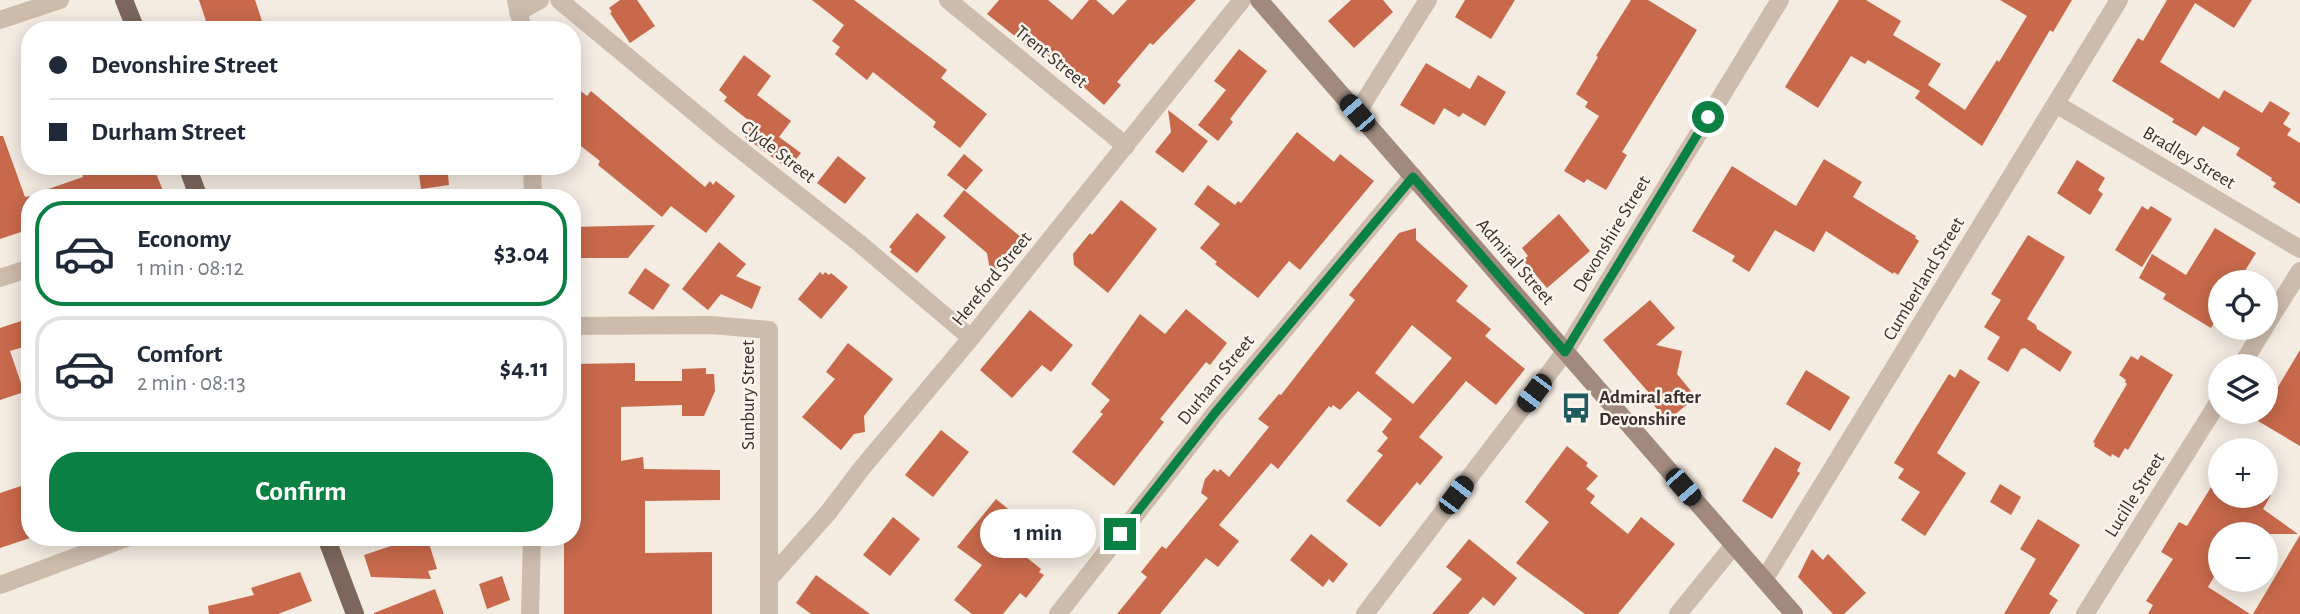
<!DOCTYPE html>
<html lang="en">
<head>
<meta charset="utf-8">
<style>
  :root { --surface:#fff; --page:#f6f6f7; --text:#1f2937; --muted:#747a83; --line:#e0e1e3; --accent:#0b8043 }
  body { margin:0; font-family:"Alegreya Sans",sans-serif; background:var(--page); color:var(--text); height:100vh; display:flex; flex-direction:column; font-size:26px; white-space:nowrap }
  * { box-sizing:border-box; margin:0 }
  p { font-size:23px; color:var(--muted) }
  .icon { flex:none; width:38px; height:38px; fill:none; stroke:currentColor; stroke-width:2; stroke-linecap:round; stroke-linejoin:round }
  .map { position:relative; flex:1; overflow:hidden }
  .side { position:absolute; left:21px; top:189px; width:560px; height:357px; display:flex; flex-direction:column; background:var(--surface); border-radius:28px; box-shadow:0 4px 18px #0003 }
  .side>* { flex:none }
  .hud { position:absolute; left:21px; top:21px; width:560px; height:154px; border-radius:28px; box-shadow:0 4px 18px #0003; display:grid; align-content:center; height:154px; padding:0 28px; background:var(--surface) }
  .controls { position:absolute; left:2208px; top:270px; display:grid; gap:14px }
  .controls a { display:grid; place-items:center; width:70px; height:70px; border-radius:50%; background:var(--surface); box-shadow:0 4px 18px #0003; font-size:35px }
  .end { position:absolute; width:32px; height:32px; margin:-16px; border:9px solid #0b8043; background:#fff; box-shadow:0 0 0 4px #fff }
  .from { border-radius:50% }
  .bubble { position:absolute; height:49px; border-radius:24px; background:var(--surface); box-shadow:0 4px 18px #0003; font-size:23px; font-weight:600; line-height:49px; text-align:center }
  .car { position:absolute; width:21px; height:42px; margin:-21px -10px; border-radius:9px; box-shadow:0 0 5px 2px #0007; background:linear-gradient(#222 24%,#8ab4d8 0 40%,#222 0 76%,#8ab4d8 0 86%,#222 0) }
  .hud b { display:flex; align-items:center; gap:24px; height:66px; font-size:26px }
  .hud b+b { border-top:2px solid var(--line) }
  .hud i { width:18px; height:18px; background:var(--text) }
  ul { padding:12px 0 0; list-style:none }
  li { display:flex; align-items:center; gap:21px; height:105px; margin:0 14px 10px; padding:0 14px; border:4px solid var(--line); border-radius:28px }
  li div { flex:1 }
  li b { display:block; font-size:26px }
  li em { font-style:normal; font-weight:600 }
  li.selected { border-color:var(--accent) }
  li>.icon { width:63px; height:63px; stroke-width:1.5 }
  .button { display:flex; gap:14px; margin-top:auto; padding:14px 28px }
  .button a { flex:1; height:80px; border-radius:28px; background:var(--accent); color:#fff; font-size:28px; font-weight:600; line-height:80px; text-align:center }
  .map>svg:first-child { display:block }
</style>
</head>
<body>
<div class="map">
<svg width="2300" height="614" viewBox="0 0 2300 614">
  <rect width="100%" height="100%" fill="#f4ebe1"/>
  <g fill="#c8694b" fill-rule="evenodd">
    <polygon points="199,0 255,0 265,30 209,30"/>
    <polygon points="620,0 637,0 655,26 630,43 610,13 612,12 609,8"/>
    <polygon points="812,0 854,0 947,70 941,78 987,114 960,148 933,127 936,122 873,72 867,80 835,54 840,47 832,41 844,25"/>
    <polygon points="999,0 1048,0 1072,20 1089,0 1096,0 1113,15 1127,0 1196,0 1153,45 1150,43 1117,82 1121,85 1104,105 1034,43 1030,48 987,14"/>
    <polygon points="1351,0 1383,0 1393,12 1354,48 1328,21"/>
    <polygon points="1465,0 1515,0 1491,39 1455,17"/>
    <polygon points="1631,0 1648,0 1697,30 1622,152 1627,155 1606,190 1587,179 1584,183 1564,171 1599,116 1585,107 1588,102 1576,94 1598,57 1596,56"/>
    <polygon points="1839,0 1866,0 1901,21 1893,35 1941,64 1928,85 1965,110 1997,60 1999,62 2027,16 2000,0 2072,0 2053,32 2050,30 1982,146 1915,98 1920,91 1868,60 1865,64 1851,56 1818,108 1785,87"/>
    <polygon points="2167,0 2252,0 2234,28 2195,3 2160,62 2219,99 2224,90 2262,113 2270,101 2290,113 2283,124 2291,129 2287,135 2300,143 2300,204 2273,187 2276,183 2271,180 2272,178 2236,155 2240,148 2203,126 2196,136 2172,122 2174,119 2112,81 2138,38 2143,41"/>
    <polygon points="1239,49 1267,71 1230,119 1233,122 1218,141 1198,125 1226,90 1214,81"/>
    <polygon points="744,55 771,76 757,95 791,121 779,137 801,153 788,169 745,137 752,123 724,101 727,97 719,90"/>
    <polygon points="1426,63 1470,89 1478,75 1506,92 1485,126 1463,113 1459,117 1444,108 1434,125 1400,105"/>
    <polygon points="572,84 587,96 591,91 705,187 710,181 713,185 716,181 735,196 706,233 671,206 662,217 598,165 600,161 572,139"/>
    <polygon points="1168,110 1208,141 1183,173 1155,152 1171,132"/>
    <polygon points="1297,132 1334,162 1340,154 1374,181 1300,270 1289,261 1258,298 1215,264 1217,262 1200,248 1220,224 1194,204 1208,185 1235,205 1238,201 1241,203"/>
    <polygon points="0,136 3,136 25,197 30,196 30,229 0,239"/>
    <polygon points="964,154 983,170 966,190 947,175"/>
    <polygon points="838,156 866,178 845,204 817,183"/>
    <polygon points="1824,159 1862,182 1853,197 1916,236 1915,238 1919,241 1898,275 1894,272 1893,274 1826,231 1814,252 1775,230 1749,272 1732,261 1735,256 1692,231 1732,166 1796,206"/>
    <polygon points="2077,160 2105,178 2098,190 2103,194 2090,215 2057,193"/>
    <polygon points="79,166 153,166 166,198 34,198 34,194 83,177"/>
    <polygon points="418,166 447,166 449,185 421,189"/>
    <polygon points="964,190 1022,238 991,276 987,253 943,216"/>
    <polygon points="1121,200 1157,229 1108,293 1074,265 1073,254 1090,233 1092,235"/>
    <polygon points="2142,206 2148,210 2151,206 2172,219 2142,267 2115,250"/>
    <polygon points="917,213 946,237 917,273 890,252 892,249 889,247"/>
    <polygon points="1559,214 1590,251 1547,288 1523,260 1528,256 1522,248"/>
    <polygon points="655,225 628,258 572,258 572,227"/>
    <path d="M1416,228V240L1468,286L1456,301L1491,329L1485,336L1525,369L1496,405L1466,381L1419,437L1443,457L1420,485L1417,482L1380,527L1346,501L1383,455L1377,451L1388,438L1382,432L1392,419L1358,391L1340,410L1333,405L1331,408L1329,406L1278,469L1271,463L1219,525L1239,541L1218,567L1206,558L1160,614H1117L1147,577L1141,572L1162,546L1166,549L1208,498L1201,493L1205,479L1214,469L1218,472L1220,469L1229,477L1269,427L1258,419L1279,394L1281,395L1355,300L1349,295L1399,233ZM1412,325L1452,358L1413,404L1375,373Z"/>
    <polygon points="2215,228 2256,253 2238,282 2221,282 2221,312 2211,328 2163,299 2166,294 2139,278 2152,254 2186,275"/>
    <polygon points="2028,235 2065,257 2027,319 2036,325 2037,329 2072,352 2060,372 2025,348 2021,349 2008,372 1987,359 2000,337 1984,327 2001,300 1991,294"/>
    <polygon points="719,242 746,264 736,276 761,287 752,309 721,294 708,310 682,289"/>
    <polygon points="645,268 670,285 653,310 628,293"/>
    <polygon points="820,272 823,275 825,272 829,275 831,273 848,287 821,319 798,299"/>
    <polygon points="1650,300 1675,328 1656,345 1682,351 1677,374 1696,397 1667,421 1647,397 1650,394 1603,340"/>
    <polygon points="1186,309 1227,343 1210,365 1206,362 1160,419 1164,422 1114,486 1072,452 1103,414 1100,412 1110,400 1091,384 1140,314 1165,334"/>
    <polygon points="1030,310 1073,345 1051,372 1042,365 1012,398 980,370"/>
    <polygon points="30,318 30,345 10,351 24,392 0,400 0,328"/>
    <polygon points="848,343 893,379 864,416 865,432 854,434 841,450 802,417 835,379 826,372"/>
    <polygon points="2300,350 2300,446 2258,421 2264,411 2266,411 2266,407"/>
    <polygon points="2141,355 2173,375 2128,450 2125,448 2119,458 2112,454 2111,457 2094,446 2095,443 2093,442 2127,384 2125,382 2126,380 2119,375 2131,356 2138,360"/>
    <polygon points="635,363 635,381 682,381 682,369 706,368 706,374 714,374 715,391 704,416 682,416 682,405 621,407 621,461 643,457 644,469 720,470 720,500 645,501 645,553 712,552 712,614 564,614 564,537 572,537 572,364"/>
    <polygon points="1960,369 1980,382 1937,453 1966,473 1925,536 1901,520 1920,492 1898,478 1904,469 1894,463 1949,374 1955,378"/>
    <polygon points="1806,370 1850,397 1830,431 1786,404"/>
    <polygon points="941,430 969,452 933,497 905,475"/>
    <polygon points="1567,446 1588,463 1586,466 1598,476 1586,489 1595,496 1590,503 1628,534 1641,517 1675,544 1618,614 1585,614 1516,563 1549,522 1525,502"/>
    <polygon points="1775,447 1801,463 1797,471 1800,473 1772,519 1742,501"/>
    <polygon points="2221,471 2221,495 2271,495 2263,509 2298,534 2221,534 2221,565 2208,587 2250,614 2148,614 2153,605 2146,601 2173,559 2161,552 2179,522 2187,526"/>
    <polygon points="30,483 30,538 0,548 0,493"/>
    <polygon points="2000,484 2021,497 2011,515 1990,502"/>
    <polygon points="996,499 1018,517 1001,537 1041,569 1039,572 1044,575 1026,598 1020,593 1003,614 972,614 954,600 982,565 957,547"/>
    <polygon points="893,517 920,539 890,576 863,555"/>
    <polygon points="2038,519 2080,545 2049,594 2058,600 2049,614 2004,614 2036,559 2020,549"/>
    <polygon points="1311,534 1348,564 1333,583 1329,579 1323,587 1290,560"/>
    <polygon points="2300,535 2300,614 2253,614"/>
    <polygon points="418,537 427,537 437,569 428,571 431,579 371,577 364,555"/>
    <polygon points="1469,539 1517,578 1494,606 1483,597 1468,614 1432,614 1462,579 1446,567"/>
    <polygon points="1812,549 1823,560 1828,554 1866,593 1844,614 1833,614 1798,577"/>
    <polygon points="300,572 312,601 278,614 209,614 208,606 254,595 251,588"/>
    <polygon points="816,575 870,614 811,614 796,603"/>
    <polygon points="502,576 510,600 487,609 479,584"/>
    <polygon points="435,589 444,614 374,614 374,613"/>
  </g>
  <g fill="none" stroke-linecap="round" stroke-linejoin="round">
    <g stroke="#cdbbac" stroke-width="18">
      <polyline points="516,0 523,30"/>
      <polyline points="559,0 723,136 859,243 971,338"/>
      <polyline points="948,0 1126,146"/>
      <polyline points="518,12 540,0"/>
      <polyline points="0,20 60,0"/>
      <polyline points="2056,104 2300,249"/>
      <polyline points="1357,113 1428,0"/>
      <polyline points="532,166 533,198"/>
      <polyline points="0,278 30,268"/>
      <polyline points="2266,325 2300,271"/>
      <polyline points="572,326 710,325 769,330 769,614"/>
      <polyline points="2241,366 2265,327"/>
      <polyline points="769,579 827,514 862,468 971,338 1242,0"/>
      <polyline points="1764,580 2119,0"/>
      <polyline points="0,585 129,537"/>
      <polyline points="530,614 532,537"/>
      <polyline points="1058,614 1215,413 1413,176"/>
      <polyline points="1365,614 1565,352 1780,0"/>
      <polyline points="1678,614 1734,545"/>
      <polyline points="2085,614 2221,398"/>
    </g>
    <polyline stroke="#a18a7d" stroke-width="18" points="1259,0 1794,614"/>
    <g stroke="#7d675c" stroke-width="18">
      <polyline points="124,0 136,30"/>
      <polyline points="187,166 199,198"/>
      <polyline points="326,537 355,614"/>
    </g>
  </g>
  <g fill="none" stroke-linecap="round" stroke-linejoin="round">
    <polyline stroke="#0b8043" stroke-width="9" points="1120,534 1215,413 1413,177 1565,352 1708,117"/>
  </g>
  <defs>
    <g id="bus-bare" transform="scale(2.415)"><path d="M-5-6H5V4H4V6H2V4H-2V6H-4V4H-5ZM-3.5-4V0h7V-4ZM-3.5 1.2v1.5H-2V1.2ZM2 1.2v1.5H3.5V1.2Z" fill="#1f5a5e" stroke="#fbf5ee" stroke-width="2.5" paint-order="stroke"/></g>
  </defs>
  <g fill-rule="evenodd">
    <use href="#bus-bare" x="1576" y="408"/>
  </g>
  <g text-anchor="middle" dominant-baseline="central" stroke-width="5" stroke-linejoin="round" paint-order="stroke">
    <g font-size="19" fill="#3b302b" stroke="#fbf5ee">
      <text transform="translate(1051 57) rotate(39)">Trent Street</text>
      <text transform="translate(778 152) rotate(38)">Clyde Street</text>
      <text transform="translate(2189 158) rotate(31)">Bradley Street</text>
      <text transform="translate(1612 234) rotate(-59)">Devonshire Street</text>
      <text transform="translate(1515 262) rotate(49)">Admiral Street</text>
      <text transform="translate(992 279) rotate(-51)">Hereford Street</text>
      <text transform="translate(1924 279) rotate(-59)">Cumberland Street</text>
      <text transform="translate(1216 380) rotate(-51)">Durham Street</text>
      <text transform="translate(748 395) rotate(-90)">Sunbury Street</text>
      <text transform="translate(2135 495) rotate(-58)">Lucille Street</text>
    </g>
    <g font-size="19" font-weight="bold" fill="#3b302b" stroke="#fbf5ee" text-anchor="start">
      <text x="1599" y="397">Admiral after<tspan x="1599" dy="22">Devonshire</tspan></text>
    </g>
  </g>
</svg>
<div class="controls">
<a><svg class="icon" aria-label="locate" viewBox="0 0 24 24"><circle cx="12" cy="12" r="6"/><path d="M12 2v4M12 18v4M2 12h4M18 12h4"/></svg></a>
<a><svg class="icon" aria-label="layers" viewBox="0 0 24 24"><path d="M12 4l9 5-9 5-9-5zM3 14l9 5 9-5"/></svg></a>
<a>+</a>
<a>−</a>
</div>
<i class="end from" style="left:1708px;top:117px"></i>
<i class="end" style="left:1120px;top:534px"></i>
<div class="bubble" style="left:980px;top:509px;width:116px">1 min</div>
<i class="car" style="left:1357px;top:113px;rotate:319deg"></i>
<i class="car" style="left:1534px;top:393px;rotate:217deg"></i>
<i class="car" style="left:1683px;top:487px;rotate:139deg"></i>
<i class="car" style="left:1456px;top:495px;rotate:37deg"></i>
<div class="hud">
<b><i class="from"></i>Devonshire Street</b>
<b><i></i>Durham Street</b>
</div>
<section class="side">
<ul>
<li class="selected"><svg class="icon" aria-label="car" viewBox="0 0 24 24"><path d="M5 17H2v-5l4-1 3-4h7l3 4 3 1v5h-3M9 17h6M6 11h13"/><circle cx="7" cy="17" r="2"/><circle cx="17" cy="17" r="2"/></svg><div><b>Economy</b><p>1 min · 08:12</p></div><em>$3.04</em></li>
<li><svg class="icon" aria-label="car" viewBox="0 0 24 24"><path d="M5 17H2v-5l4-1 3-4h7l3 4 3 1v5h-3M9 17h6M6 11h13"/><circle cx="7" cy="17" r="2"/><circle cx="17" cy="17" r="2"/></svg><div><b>Comfort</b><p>2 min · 08:13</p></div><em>$4.11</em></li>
</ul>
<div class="button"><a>Confirm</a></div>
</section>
</div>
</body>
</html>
